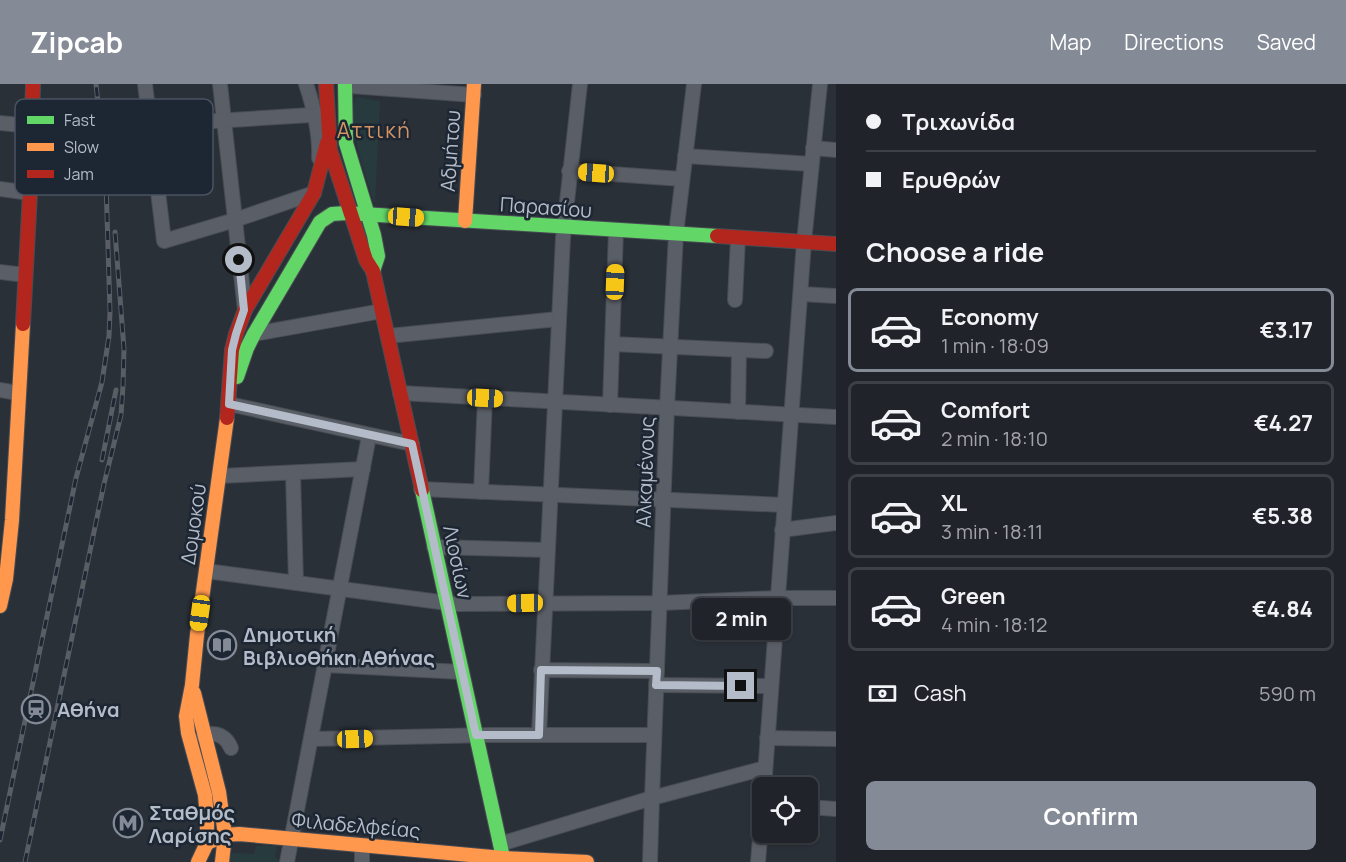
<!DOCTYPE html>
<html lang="en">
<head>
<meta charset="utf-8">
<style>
  :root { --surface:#20242a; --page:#2d3036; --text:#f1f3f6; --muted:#a2a4a8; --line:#3d4147; --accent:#848b96 }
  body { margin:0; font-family:Manrope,sans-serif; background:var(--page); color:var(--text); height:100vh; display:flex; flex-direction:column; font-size:22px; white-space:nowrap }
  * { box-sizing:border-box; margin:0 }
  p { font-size:20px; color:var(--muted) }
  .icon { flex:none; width:33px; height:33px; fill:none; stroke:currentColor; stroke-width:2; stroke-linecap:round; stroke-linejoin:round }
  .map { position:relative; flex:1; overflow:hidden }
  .sheet { display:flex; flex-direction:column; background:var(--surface); width:510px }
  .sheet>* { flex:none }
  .top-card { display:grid; align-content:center; height:132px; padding:0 30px; background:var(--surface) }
  .tools { position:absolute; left:752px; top:693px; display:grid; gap:12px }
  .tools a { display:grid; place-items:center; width:66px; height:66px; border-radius:9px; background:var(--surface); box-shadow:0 2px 4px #0004,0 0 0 2px var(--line); font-size:30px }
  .end { position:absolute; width:27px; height:27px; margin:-14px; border:8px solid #b4bcc9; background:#111; box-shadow:0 0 0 3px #111 }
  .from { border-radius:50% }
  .bubble { position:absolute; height:42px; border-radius:9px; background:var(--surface); box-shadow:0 2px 4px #0004,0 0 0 2px var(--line); font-size:20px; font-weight:700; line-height:42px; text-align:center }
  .car { position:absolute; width:18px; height:36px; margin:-18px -9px; border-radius:8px; box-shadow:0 0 4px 2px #0007; background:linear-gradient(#f5c518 24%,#345 0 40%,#f5c518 0 76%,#345 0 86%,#f5c518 0) }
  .top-card b { display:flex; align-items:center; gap:21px; height:57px; font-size:22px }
  .top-card b+b { border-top:2px solid var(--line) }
  .top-card i { width:15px; height:15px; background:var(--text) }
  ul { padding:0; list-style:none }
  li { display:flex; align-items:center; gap:18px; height:84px; margin:0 12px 9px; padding:0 18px; border:3px solid var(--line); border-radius:9px }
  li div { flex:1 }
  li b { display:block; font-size:22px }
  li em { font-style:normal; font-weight:700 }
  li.active { border-color:var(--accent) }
  li>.icon { width:54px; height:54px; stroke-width:1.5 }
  h2 { padding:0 30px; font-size:27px; line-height:72px }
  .pay { display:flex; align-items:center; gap:15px; height:66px; padding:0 30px; font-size:22px }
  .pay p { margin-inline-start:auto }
  .action { display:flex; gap:12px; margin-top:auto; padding:12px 30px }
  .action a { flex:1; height:69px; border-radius:9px; background:var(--accent); color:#fff; font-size:24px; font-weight:700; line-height:69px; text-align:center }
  header { display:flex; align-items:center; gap:36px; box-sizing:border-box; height:84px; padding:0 30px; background:var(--accent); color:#fff }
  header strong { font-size:28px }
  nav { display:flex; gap:33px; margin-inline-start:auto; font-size:21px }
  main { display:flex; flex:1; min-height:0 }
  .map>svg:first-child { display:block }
</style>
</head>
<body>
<header>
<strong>Zipcab</strong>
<nav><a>Map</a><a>Directions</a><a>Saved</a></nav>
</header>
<main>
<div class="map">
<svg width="836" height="778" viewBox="0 0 836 778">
  <rect width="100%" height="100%" fill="#2a3038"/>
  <g fill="#273a3e">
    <path d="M356,13L380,17L375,119C366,97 346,34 356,13Z"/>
    <polygon points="256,762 277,762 275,773 279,776 279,778 227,778 228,773 233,769 254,770"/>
  </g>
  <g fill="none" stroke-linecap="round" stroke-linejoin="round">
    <g stroke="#484c53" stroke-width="16">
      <g id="street">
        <polyline points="145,0 164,157 235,136 314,109"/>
        <polyline points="220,0 245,226"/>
        <path d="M306,0C314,24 320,48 319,74"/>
        <polyline points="350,2 474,11"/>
        <polyline points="0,39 31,42"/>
        <polyline points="150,41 327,30"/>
        <polyline points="813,64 836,66"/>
        <polyline points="685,72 811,80"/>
        <polyline points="569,87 682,95"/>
        <polyline points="0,105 30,109"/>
        <polyline points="0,188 25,191"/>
        <polyline points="801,210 836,212"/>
        <polyline points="735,216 738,154"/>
        <polyline points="254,250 382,227"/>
        <polyline points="388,252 558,235"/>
        <polyline points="612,260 766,267"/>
        <polyline points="0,306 18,309"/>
        <polyline points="400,309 836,333"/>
        <polyline points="229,320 412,360"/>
        <polyline points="610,321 616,147"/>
        <polyline points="738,328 739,266"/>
        <polyline points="293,389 296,499"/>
        <polyline points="220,392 363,385"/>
        <polyline points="421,405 784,421"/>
        <polyline points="481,408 485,314"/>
        <polyline points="782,446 836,439"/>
        <polyline points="434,463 547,466"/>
        <polyline points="206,487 455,520 660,519 777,514 836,514"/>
        <polyline points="325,581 462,588"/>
        <polyline points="541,586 657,587"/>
        <polyline points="656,601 770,602"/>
        <polyline points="539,651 563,154 580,0"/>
        <path d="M203,652C216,647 226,652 231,664"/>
        <polyline points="767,654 836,655"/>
        <polyline points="311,655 490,651 654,651"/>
        <polyline points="764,704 804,158 820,0"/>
        <polyline points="807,723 836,725"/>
        <polyline points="500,760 652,714 765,684"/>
        <polyline points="362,762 362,778"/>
        <polyline points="287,778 369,352"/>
        <polyline points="650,778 652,714 667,324 676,150 694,0"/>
        <polyline points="758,778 762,730"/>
      </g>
    </g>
    <g stroke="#484c53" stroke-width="16">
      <g id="fast">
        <polyline points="345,0 346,59 374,151 378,172 373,187"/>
        <polyline points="237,293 247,264 254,250 320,138 332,130 346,129 717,152"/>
        <polyline points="422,406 504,778"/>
      </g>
    </g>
    <g stroke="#484c53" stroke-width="16">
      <g id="slow">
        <polyline points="465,137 474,0"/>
        <polyline points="0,522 6,495 12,436 23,240"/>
        <polyline points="194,609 219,708 225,751 222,778"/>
        <polyline points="207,759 225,751 239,750 503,774 587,778"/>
        <polyline points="198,778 207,759 207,733 205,711 188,649 186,632 192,601 197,551 227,334"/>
      </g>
    </g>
    <g stroke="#484c53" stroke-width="16">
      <g id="jam">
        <polyline points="326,0 330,66 366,176 373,187 422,406"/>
        <polyline points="717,152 836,160"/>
        <polyline points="23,240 30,109 33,0"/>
        <polyline points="227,334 232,266 236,250 245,226 314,109 327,59"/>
      </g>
    </g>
    <use href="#street" stroke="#5a5e66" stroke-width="14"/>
    <use href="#fast" stroke="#63d668" stroke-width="14"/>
    <use href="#slow" stroke="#ff974d" stroke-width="14"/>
    <use href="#jam" stroke="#b3261e" stroke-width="14"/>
    <g stroke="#595d64" stroke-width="5">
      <g id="rail">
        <polyline points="102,376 116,306"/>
        <polyline points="0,756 76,394 102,298 109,252 110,228 106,98 96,0"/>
        <polyline points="25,778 104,400 121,331 123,302 124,265 115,148"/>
      </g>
    </g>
    <use href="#rail" stroke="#1d2633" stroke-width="3" stroke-dasharray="9" stroke-linecap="butt"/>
  </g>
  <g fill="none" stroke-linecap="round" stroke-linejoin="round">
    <polyline stroke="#b4bcc9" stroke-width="8" points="239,176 244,226 236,250 232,266 229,320 412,360 476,651 539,651 541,586 657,587 656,601 741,602"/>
  </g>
  <defs>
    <g id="library-ring" transform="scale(1.5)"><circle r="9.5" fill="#1d2633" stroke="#848b96" stroke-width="1.5"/><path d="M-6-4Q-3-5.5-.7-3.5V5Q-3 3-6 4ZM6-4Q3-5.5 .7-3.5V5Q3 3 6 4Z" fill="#848b96"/></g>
    <g id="station-ring" transform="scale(1.5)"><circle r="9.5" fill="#1d2633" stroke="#848b96" stroke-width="1.5"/><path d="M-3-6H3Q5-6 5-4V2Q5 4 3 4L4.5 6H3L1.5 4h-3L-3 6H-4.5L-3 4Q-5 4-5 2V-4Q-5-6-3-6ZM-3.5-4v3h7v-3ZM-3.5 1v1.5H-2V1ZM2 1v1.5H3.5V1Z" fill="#848b96"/></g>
    <g id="metro-ring" transform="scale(1.5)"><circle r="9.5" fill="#1d2633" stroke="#848b96" stroke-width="1.5"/><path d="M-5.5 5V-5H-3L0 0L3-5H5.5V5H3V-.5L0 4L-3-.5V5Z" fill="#848b96"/></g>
  </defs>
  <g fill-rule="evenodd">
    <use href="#library-ring" x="222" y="561"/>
    <use href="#station-ring" x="36" y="625"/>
    <use href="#metro-ring" x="128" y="739"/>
  </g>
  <g text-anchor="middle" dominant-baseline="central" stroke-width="5" stroke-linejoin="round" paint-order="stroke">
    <g font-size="20" fill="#b4bcc9" stroke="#1d2633">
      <text transform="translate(450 67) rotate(-86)">Αδμήτου</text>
      <text transform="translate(546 123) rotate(4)">Παρασίου</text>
      <text transform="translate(645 388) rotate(-88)">Αλκαμένους</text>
      <text transform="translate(193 440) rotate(-82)">Δομοκού</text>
      <text transform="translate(458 478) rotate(78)">Λιοσίων</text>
      <text transform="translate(356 741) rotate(5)">Φιλαδελφείας</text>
    </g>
    <g font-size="20" font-weight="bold" fill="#b4bcc9" stroke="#1d2633" text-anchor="start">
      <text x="243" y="550">Δημοτική<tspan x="243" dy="23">Βιβλιοθήκη Αθήνας</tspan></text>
      <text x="57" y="625">Αθήνα</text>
      <text x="149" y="728">Σταθμός<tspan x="149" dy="23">Λαρίσης</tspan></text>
    </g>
    <g font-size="21" letter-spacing="1.5" fill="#d59563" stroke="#1d2633">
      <text x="374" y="46">Αττική</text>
    </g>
  </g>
  <rect x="15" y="15" width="198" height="96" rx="9" fill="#1d2633" stroke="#4a5360" stroke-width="1.5"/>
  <rect x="27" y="32" width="27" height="8" fill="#63d668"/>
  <rect x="27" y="59" width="27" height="8" fill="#ff974d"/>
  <rect x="27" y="86" width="27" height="8" fill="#b3261e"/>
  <g font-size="16" fill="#b4bcc9">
    <text x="64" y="42">Fast</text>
    <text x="64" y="69">Slow</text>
    <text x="64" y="96">Jam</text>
  </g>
</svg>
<div class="tools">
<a><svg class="icon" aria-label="locate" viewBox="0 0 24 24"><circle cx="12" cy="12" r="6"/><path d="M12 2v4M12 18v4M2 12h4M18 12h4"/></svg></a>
</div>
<i class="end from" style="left:239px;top:176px"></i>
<i class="end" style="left:741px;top:602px"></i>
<div class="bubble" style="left:692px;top:514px;width:99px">2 min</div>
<i class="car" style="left:596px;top:89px;rotate:274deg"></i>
<i class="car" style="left:406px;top:133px;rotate:94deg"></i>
<i class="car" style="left:615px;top:198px;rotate:2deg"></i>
<i class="car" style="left:485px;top:314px;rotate:93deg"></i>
<i class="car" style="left:525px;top:519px;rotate:269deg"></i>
<i class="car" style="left:200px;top:529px;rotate:188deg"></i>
<i class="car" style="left:355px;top:655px;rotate:88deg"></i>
</div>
<section class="sheet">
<div class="top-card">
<b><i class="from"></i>Τριχωνίδα</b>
<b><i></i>Ερυθρών</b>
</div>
<h2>Choose a ride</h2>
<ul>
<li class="active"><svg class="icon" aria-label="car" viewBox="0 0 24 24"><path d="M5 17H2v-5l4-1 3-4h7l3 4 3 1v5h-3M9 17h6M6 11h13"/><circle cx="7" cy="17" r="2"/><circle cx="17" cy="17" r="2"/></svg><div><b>Economy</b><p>1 min · 18:09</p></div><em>€3.17</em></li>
<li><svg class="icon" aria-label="car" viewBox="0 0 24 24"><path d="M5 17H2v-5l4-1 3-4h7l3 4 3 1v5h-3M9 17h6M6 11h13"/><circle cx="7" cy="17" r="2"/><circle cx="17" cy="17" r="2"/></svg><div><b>Comfort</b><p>2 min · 18:10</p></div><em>€4.27</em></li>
<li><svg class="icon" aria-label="car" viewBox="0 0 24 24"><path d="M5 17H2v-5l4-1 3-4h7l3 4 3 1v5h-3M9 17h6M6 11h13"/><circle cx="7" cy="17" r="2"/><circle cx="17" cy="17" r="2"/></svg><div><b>XL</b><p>3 min · 18:11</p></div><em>€5.38</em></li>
<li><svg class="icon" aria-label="car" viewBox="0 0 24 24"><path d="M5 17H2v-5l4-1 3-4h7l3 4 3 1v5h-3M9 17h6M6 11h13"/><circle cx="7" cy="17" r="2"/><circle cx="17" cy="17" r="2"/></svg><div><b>Green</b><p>4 min · 18:12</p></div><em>€4.84</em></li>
</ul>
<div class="pay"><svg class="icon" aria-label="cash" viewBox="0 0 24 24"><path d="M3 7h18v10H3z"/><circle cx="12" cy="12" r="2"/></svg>Cash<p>590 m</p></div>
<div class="action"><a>Confirm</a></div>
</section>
</main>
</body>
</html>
